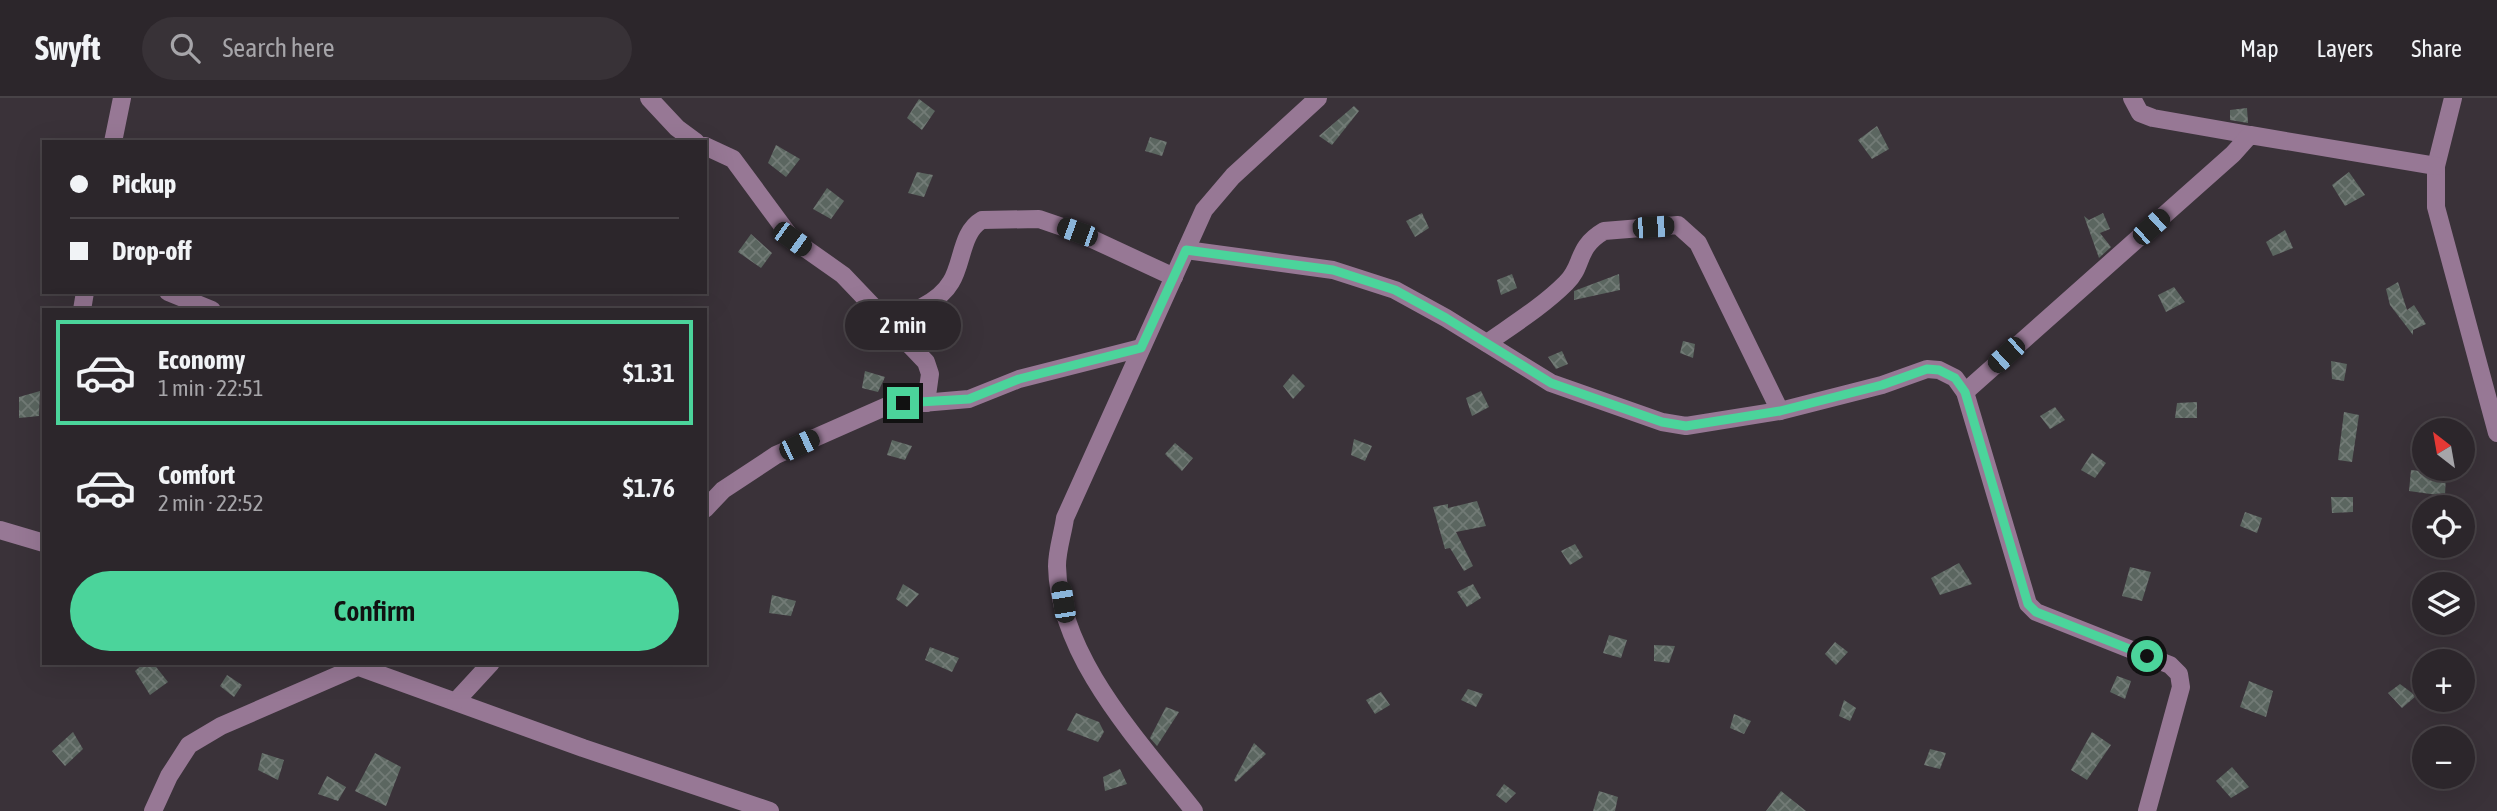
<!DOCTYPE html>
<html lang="en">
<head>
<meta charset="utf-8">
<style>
  :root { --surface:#2c262b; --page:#383237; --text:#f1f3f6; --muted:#a6a5a9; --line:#484347; --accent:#4bd49b }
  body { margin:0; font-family:"Asap Condensed",sans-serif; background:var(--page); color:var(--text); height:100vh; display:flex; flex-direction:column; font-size:26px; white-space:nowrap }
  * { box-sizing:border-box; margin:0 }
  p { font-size:23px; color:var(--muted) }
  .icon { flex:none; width:38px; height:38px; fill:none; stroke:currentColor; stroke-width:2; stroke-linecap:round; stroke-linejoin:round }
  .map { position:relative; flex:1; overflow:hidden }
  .panel { position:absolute; left:42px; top:210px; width:665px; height:357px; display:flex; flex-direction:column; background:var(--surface); border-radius:0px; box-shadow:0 7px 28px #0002,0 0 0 2px var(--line) }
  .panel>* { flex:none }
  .banner { position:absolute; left:42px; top:42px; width:665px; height:154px; border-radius:0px; box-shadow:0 7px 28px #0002,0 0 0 2px var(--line); display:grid; align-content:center; height:154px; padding:0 28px; background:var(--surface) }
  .needle { width:46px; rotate:329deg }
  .controls { position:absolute; left:2412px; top:320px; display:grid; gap:14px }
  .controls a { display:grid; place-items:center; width:63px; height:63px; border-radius:50%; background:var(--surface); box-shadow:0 7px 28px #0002,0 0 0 2px var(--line); font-size:35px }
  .end { position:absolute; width:32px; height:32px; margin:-16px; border:9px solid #4bd49b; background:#111; box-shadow:0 0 0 4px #111 }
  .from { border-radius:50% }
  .bubble { position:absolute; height:49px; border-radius:24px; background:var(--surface); box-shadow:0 7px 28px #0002,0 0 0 2px var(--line); font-size:23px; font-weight:600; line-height:49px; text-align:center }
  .car { position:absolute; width:21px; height:42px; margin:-21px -10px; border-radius:9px; box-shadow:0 0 5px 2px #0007; background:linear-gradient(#222 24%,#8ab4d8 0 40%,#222 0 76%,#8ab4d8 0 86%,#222 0) }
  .banner b { display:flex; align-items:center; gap:24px; height:66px; font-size:26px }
  .banner b+b { border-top:2px solid var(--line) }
  .banner i { width:18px; height:18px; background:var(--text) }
  ul { padding:12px 0 0; list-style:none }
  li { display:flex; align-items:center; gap:21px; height:105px; margin:0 14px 10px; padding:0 14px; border:4px solid transparent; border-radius:0px }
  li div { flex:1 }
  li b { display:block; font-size:26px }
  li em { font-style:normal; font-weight:600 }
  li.current { border-color:var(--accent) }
  li>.icon { width:63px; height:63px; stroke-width:1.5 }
  .action { display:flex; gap:14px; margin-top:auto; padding:14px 28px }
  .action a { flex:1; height:80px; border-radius:42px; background:var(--accent); color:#111; font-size:28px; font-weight:600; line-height:80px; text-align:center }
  header { display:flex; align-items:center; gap:42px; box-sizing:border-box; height:98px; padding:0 35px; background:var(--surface); border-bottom:2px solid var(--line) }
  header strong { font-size:33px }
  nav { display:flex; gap:38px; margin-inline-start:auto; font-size:24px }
  .search { width:490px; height:63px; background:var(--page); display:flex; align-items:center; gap:18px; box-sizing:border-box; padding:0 24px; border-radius:38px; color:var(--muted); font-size:26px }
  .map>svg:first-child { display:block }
</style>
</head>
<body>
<header>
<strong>Swyft</strong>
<div class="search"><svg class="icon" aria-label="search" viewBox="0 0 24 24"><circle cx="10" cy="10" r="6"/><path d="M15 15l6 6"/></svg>Search here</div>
<nav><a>Map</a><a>Layers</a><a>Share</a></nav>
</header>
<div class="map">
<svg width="2497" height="713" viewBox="0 0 2497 713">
  <defs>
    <pattern id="building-cross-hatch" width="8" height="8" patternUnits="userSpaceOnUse" patternTransform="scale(1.75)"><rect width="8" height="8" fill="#5b6660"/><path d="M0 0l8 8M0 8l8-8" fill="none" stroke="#727b76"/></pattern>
  </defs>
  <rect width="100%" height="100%" fill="#3a3239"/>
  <g fill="url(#building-cross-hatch)">
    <polygon points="919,1 935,13 922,32 907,20"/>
    <polygon points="1354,8 1359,13 1332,47 1319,38"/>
    <polygon points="2247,10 2248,25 2230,22 2230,12"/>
    <polygon points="1877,28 1889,51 1872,61 1858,42"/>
    <polygon points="1150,39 1167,44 1162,58 1145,53"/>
    <polygon points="776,47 800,61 786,79 768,65"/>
    <polygon points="917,74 933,77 924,99 908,95"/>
    <polygon points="2349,74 2365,97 2345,108 2332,87"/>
    <polygon points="827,90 844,103 831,121 813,111"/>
    <polygon points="1422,115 1429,130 1415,139 1406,123"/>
    <polygon points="2103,115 2110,131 2100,135 2111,149 2099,160 2084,118 2089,122"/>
    <polygon points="2285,132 2293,150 2273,158 2266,144"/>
    <polygon points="751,136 772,155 761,170 738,154"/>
    <polygon points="1512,176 1517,190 1501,197 1497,182"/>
    <polygon points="1619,176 1620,192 1574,202 1574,193"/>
    <polygon points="2398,184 2407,212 2414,207 2426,226 2413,232 2413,237 2390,207 2386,191"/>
    <polygon points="2174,189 2185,204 2166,214 2158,197"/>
    <polygon points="1683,243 1695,246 1693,260 1680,255"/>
    <polygon points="1562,253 1568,266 1556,271 1548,259"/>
    <polygon points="2331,263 2347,266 2344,283 2332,281"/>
    <polygon points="865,273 885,279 878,294 862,290"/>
    <polygon points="1293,276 1305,288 1293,301 1283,288"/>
    <polygon points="40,293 39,318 19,320 19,299"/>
    <polygon points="1481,293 1489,309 1472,318 1466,300"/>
    <polygon points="2197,304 2197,320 2175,320 2177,305"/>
    <polygon points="2055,309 2065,322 2050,331 2040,318"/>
    <polygon points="2344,314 2359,317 2352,364 2338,362"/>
    <polygon points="1354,341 1372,348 1365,363 1351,357"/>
    <polygon points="892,342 912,348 905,362 887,357"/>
    <polygon points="1175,345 1193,360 1182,373 1165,356"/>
    <polygon points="2092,355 2106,365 2095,380 2081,372"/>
    <polygon points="2411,372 2446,376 2445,398 2409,393"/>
    <polygon points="2331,399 2353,399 2353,414 2332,415"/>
    <polygon points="1477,403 1486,428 1456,434 1473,468 1464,473 1450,450 1445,451 1433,409 1448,406 1448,410"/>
    <polygon points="2245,414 2262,420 2257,435 2240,428"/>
    <polygon points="1575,446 1583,459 1570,467 1561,453"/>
    <polygon points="1959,465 1972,486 1940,497 1931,480"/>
    <polygon points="2130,469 2151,474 2142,503 2122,498"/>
    <polygon points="903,486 919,496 907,509 896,501"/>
    <polygon points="1473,486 1481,500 1467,509 1457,494"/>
    <polygon points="772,497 796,503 791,518 769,515"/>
    <polygon points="1609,537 1627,542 1621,560 1603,555"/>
    <polygon points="1835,544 1848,554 1836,567 1825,556"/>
    <polygon points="1654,547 1675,548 1669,565 1654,563"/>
    <polygon points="930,549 959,560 952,574 925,562"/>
    <polygon points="144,565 153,565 168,584 150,597 135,573"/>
    <polygon points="227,577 242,587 234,599 220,588"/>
    <polygon points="2117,578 2131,583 2125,601 2110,594"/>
    <polygon points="2249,583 2273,593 2266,619 2240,609"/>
    <polygon points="2400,586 2416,598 2402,610 2388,595"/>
    <polygon points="1468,591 1483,596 1476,609 1461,602"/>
    <polygon points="1381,594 1390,607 1375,616 1366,602"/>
    <polygon points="1844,602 1856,610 1850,623 1839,618"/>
    <polygon points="1166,609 1179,614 1157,648 1150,640"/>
    <polygon points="1076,615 1099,624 1104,634 1098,644 1067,632"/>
    <polygon points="1734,616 1751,623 1744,636 1730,630"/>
    <polygon points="73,634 83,651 65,668 52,653"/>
    <polygon points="2092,634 2111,647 2087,682 2071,672"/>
    <polygon points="1254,645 1266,656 1236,684 1234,682"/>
    <polygon points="1930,651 1946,655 1940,671 1924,667"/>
    <polygon points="262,655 284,662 278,682 258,672"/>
    <polygon points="375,655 401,669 386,708 355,693"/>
    <polygon points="2232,669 2249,689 2231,700 2216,683"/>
    <polygon points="1120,671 1127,686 1105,693 1103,679"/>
    <polygon points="327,678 346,689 338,703 318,696"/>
    <polygon points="1504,686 1516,695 1506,705 1496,697"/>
    <polygon points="1599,693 1618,699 1615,713 1593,713"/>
    <polygon points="1781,693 1806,713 1766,713"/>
  </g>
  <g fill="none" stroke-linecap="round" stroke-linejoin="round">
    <g stroke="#977895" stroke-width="18">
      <polyline points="649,0 677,30 696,44"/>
      <polyline points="2132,0 2140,15 2153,20 2250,37"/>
      <polyline points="2453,0 2436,68 2436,109 2497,335"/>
      <polyline points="113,44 122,0"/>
      <polyline points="705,48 733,61 792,141 843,177 926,264 930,276 926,305"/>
      <polyline points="1186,152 1333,172 1395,192 1446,220 1551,285 1662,324 1686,328 1780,313 1882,287 1927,271 1939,272 1955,280 1965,294 2028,506 2036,514 2170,567 2179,576 2181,589 2147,713"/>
      <polyline points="168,194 212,212"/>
      <polyline points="82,212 85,194"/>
      <path d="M887,223C909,216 939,205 951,184C963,165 961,134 982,122L1039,121L1077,134L1174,179"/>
      <path d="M1487,245C1514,226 1543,208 1566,185C1584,168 1575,150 1604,133L1678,127L1698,145L1780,313"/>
      <polyline points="1965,294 2233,56 2250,37 2436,68"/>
      <polyline points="705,411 723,392 776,357 887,308 969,301 1019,281 1141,250"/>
      <polyline points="0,432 44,445"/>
      <polyline points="348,565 583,650 770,713"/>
      <polyline points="456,603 491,565"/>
      <polyline points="153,713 169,678 189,647 221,628 357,569"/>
      <path d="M1194,713C1140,644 1059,560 1057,468C1057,452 1063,435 1065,420L1204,112L1233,78L1318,0"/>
    </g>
  </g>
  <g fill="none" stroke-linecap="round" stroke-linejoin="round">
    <polyline stroke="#4bd49b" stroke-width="9" points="903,305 969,301 1019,281 1141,250 1186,152 1333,172 1395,192 1446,220 1551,285 1662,324 1686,328 1780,313 1882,287 1927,271 1939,272 1955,280 1965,294 2028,506 2036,514 2147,558"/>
  </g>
</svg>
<div class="controls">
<a><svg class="needle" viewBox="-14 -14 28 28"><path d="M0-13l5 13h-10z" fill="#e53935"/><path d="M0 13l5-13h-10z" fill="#a6a5a9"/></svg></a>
<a><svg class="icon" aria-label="locate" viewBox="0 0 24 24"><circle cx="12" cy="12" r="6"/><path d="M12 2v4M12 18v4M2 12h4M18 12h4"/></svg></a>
<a><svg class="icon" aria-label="layers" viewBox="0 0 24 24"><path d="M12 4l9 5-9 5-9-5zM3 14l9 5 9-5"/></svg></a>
<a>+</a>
<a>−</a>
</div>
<i class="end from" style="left:2147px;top:558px"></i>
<i class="end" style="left:903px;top:305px"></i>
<div class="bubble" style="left:845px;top:203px;width:116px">2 min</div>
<i class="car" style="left:1653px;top:129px;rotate:86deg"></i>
<i class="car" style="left:2151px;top:129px;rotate:48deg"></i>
<i class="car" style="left:1077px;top:134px;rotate:290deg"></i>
<i class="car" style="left:792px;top:141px;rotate:126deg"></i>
<i class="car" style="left:2006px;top:257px;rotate:228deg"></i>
<i class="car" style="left:799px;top:347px;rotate:65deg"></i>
<i class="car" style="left:1063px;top:504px;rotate:351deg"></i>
<div class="banner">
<b><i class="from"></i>Pickup</b>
<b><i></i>Drop-off</b>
</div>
<section class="panel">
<ul>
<li class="current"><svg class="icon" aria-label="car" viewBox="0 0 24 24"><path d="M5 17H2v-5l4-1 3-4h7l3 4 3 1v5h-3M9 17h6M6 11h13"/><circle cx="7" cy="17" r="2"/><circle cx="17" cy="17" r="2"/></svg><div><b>Economy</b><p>1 min · 22:51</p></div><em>$1.31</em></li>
<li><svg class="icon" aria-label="car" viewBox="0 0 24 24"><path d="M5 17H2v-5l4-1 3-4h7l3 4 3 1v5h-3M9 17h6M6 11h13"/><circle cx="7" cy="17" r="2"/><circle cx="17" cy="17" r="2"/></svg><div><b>Comfort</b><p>2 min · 22:52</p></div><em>$1.76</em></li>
</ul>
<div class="action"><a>Confirm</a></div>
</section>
</div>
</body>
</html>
